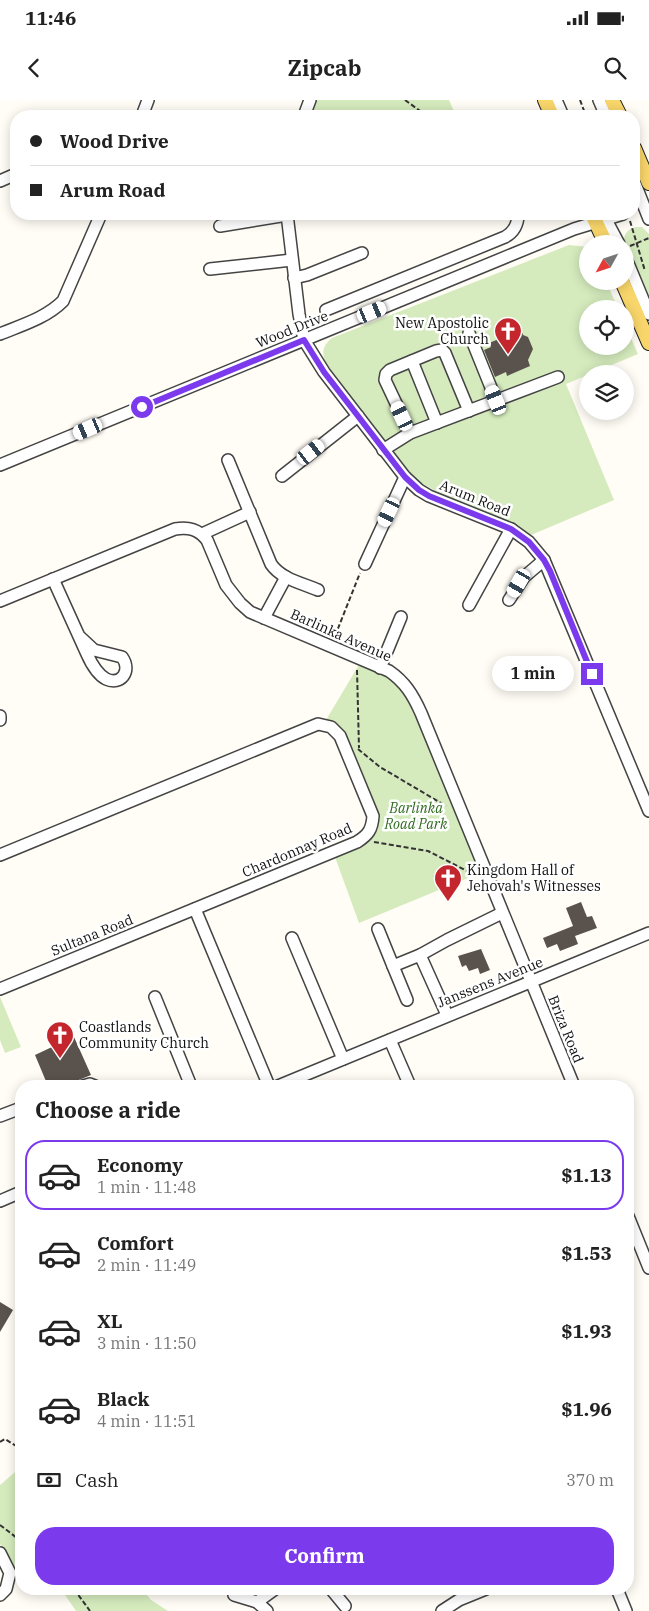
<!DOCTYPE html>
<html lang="en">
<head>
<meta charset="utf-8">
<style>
  :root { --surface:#fff; --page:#f6f6f6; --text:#222; --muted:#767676; --line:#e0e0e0; --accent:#7c3aed }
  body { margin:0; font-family:"IBM Plex Serif",serif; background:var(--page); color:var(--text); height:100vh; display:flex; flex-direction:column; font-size:19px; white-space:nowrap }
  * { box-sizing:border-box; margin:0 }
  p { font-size:16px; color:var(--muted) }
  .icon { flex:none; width:28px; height:28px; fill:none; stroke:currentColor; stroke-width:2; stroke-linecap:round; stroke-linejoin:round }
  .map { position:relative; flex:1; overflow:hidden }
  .details { position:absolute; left:15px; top:980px; width:619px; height:515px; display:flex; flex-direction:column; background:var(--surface); border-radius:20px; box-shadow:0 2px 12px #0003 }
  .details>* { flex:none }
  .guide { position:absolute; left:10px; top:10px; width:630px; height:110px; border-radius:20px; box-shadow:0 2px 12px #0003; display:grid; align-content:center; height:110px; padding:0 20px; background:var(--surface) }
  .needle { width:32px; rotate:230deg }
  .fabs { position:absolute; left:579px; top:135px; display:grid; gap:10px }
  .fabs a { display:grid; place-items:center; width:55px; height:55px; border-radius:50%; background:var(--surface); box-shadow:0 2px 12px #0003; font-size:25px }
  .end { position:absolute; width:22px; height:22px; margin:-11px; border:6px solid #7c3aed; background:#fff; box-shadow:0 0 0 2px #fff }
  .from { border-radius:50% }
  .bubble { position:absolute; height:35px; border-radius:18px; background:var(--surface); box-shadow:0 2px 12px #0003; font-size:16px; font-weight:800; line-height:35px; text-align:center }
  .car { position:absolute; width:15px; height:30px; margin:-15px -8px; border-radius:6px; box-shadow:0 0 4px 1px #0007; background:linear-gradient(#fff 24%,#345 0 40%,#fff 0 76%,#345 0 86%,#fff 0) }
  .guide b { display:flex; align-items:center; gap:18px; height:48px; font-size:19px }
  .guide b+b { border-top:1px solid var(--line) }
  .guide i { width:12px; height:12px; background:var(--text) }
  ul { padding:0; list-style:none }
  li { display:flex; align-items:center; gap:15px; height:70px; margin:0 10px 8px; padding:0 10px; border:2px solid transparent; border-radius:20px }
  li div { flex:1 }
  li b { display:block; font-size:19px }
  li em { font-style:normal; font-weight:800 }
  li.active { border-color:var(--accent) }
  li>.icon { width:45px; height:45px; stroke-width:1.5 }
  h2 { padding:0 20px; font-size:22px; line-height:60px }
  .pay { display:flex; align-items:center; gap:12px; height:55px; padding:0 20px; font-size:19px }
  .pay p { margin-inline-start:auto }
  .button { display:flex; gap:10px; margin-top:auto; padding:10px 20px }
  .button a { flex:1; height:58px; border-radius:20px; background:var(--accent); color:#fff; font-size:20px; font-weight:800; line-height:58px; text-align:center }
  .status { display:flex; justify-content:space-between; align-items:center; height:35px; padding:0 25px; background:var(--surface); direction:ltr }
  .status svg { height:14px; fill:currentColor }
  header { display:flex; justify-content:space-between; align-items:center; height:65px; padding:0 20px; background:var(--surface); font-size:22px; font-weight:800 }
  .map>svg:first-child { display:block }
</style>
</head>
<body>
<div class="status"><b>11:46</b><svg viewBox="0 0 49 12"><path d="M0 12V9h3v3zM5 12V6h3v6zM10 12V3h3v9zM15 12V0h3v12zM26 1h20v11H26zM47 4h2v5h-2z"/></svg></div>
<header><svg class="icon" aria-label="back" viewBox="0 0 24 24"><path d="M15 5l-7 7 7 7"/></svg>Zipcab<svg class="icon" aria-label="search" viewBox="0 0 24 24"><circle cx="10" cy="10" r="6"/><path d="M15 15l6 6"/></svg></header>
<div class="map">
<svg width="649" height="1511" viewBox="0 0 649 1511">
  <rect width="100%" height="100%" fill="#fffdf5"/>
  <g fill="#d5ebbd">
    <polygon points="315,0 449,0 456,16 309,16"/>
    <path d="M636,127H642L649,134V207L625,148V144H624C623,135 627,129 636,127Z"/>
    <path d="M569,145L587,147L588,181H606L618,209H588V246H625V225L638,254L566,284L614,400L531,435L517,426L437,392L420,382L406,368L326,263C321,253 323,245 332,238Z"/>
    <polygon points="360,563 393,579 409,599 480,773 359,823 335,757 360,746 370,740 377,730 379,720 377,709 348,638 340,627 326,620"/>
    <polygon points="0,897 21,947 5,953 0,940"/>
    <polygon points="21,1367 21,1476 0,1444 0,1385"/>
    <polygon points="61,1489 142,1489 151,1500 168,1511 76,1511"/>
  </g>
  <g fill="#5a524d">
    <polygon points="521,230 523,235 528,237 533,249 528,260 530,266 507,276 506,272 495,277 484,250 491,247 489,243"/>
    <polygon points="581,802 587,817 592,816 597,828 575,836 578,844 560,851 557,844 547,848 543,838 573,826 566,808"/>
    <polygon points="481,849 490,870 480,874 478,868 469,871 466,865 462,867 458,856"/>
    <polygon points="64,937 66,941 74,937 91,975 64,986 48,986 35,955 52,947 51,943"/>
    <polygon points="0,1202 13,1210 0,1232"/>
  </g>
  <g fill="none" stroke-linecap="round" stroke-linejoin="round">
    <g stroke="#444" stroke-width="14">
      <g id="minor">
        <polyline points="556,0 563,16"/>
        <polyline points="599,0 606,16"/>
        <polyline points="142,16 148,0"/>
        <polyline points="304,16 310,0"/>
        <polyline points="0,81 16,74"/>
        <polyline points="634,81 649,119"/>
        <polyline points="287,114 299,214 304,240 324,272 405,377 419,390 429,396 511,429 529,442 544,460 649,711"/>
        <polyline points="603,114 619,144"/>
        <polyline points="220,126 287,115"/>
        <polyline points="625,156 649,214"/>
        <polyline points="210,169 292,160"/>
        <polyline points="294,178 307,175 362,153"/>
        <path d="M326,210L505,137C514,132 518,124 518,114"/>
        <polyline points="469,233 496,300"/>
        <path d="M0,234C22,225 46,218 63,201L101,114"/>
        <polyline points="412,261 437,323"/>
        <polyline points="410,333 385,280 386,274 390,270 436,251 442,250 445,253 469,311"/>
        <polyline points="383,350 410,333 558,277"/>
        <path d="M228,360L271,464C281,479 302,483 318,490"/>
        <polyline points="0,365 574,129 623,114"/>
        <polyline points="282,376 358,316"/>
        <polyline points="202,434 250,412"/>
        <polyline points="365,464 405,377"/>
        <path d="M53,479L87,554C91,563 97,574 106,579C121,586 132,571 122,557L94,550L79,536"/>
        <polyline points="509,500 524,477 544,460"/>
        <path d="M0,501L175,429C189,427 198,429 207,440L226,485L240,503L250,512L389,571C405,582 413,595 421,613L574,986"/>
        <polyline points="469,505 511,429"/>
        <polyline points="264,518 286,477"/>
        <polyline points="380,568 401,517"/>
        <polyline points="0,616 0,620"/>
        <path d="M0,755L318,624L331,627L340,636L373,716C372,730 368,735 357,742L0,889"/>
        <polyline points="195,809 269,986"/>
        <polyline points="378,829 393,866 420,855 447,915"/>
        <polyline points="292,838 343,959"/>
        <polyline points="420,855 447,840 502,813"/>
        <polyline points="393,866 407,900"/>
        <polyline points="155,897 191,986"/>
        <polyline points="390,940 410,986"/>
        <polyline points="83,986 90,984 95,986"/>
        <polyline points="278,986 649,833"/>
        <polyline points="0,1016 21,1008"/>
        <polyline points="0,1101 21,1092"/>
        <polyline points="628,1116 649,1168"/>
        <polyline points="0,1453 10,1473 6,1489 0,1495"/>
        <polyline points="331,1489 345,1506"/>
        <polyline points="617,1489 626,1511"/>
        <polyline points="234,1495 257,1502 275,1489"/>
        <polyline points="257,1502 267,1511"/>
        <polyline points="442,1511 459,1500 486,1489"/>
      </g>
    </g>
    <g stroke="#222" stroke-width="16">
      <g id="major">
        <polyline points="545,0 552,16"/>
        <polyline points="612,0 620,16"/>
        <polyline points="634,48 649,83"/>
        <polyline points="592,114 606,144"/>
        <polyline points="622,181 649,243"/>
      </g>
    </g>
    <g stroke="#333" stroke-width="2" stroke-dasharray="5 2.5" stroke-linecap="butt">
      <polyline points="405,0 427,16"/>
      <polyline points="580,0 586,16"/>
      <polyline points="525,16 536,12"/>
      <polyline points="630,121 645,171"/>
      <polyline points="630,146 649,138"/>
      <polyline points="335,536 360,473"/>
      <polyline points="357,570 359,648"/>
      <polyline points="358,649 380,667 446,706"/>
      <polyline points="374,742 428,751 471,773 475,773"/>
      <polyline points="0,1342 5,1339 21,1349"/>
      <polyline points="0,1425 21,1441"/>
      <polyline points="74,1489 90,1511"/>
    </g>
    <use href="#minor" stroke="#fff" stroke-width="11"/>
    <use href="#major" stroke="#f9d66b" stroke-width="14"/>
  </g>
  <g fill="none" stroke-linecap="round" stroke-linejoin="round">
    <polyline stroke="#7c3aed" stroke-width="6" points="142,307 304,240 324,272 405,377 419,390 429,396 511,429 529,442 544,460 550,471 592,574"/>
  </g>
  <defs>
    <g id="church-pin" transform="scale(1.4375)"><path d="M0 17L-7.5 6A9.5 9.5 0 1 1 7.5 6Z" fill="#c4262e" stroke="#fff"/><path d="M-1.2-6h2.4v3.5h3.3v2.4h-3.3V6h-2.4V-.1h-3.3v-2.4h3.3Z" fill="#fff"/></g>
  </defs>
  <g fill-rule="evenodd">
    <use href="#church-pin" x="508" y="231"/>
    <use href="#church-pin" x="448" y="778"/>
    <use href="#church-pin" x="60" y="935"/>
  </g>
  <g text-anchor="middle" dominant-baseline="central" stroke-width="5" stroke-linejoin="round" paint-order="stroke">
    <g font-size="14" fill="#111" stroke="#fff" text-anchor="start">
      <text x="489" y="223" text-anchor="end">New Apostolic<tspan x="489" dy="16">Church</tspan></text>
      <text x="467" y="770">Kingdom Hall of<tspan x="467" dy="16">Jehovah's Witnesses</tspan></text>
      <text x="79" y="927">Coastlands<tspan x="79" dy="16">Community Church</tspan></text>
    </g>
    <g font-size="14" fill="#111" stroke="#fff">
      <text transform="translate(292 229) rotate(-22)">Wood Drive</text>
      <text transform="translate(475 398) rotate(22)">Arum Road</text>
      <text transform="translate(341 535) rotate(24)">Barlinka Avenue</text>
      <text transform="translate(297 750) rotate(-23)">Chardonnay Road</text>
      <text transform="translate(92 835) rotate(-22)">Sultana Road</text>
      <text transform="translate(490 882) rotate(-22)">Janssens Avenue</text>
      <text transform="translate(566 929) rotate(68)">Briza Road</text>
    </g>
    <g font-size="14" font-style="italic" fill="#2f6b1f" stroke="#fff">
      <text x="416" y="708">Barlinka<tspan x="416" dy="16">Road Park</tspan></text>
    </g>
  </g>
</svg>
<div class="fabs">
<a><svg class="needle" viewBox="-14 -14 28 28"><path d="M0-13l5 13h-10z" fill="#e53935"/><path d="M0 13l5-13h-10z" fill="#767676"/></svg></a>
<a><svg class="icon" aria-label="locate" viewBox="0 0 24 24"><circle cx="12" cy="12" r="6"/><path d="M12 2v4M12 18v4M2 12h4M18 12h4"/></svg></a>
<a><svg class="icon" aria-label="layers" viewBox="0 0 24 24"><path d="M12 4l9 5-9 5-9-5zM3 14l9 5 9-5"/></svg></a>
</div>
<i class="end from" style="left:142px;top:307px"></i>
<i class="end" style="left:592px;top:574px"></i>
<div class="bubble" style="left:492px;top:556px;width:82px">1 min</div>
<i class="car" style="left:372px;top:212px;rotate:68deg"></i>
<i class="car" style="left:496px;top:300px;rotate:338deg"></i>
<i class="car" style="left:402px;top:316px;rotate:335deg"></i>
<i class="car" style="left:88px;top:329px;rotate:247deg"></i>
<i class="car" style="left:311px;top:352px;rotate:52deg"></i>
<i class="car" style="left:389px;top:412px;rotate:205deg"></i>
<i class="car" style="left:519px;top:483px;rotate:210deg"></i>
<div class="guide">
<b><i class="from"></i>Wood Drive</b>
<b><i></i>Arum Road</b>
</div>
<section class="details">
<h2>Choose a ride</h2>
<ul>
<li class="active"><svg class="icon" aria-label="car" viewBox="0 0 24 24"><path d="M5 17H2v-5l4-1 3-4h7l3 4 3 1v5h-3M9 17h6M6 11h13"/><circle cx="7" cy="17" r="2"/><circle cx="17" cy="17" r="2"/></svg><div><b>Economy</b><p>1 min · 11:48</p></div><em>$1.13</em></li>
<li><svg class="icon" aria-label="car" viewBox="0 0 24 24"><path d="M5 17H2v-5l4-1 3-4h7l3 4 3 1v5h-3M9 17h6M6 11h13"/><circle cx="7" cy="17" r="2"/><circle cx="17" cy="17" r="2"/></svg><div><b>Comfort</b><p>2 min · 11:49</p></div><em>$1.53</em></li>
<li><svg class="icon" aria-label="car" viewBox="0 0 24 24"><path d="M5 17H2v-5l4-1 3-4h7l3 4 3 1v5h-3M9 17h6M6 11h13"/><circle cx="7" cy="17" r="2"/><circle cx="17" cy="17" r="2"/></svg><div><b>XL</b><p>3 min · 11:50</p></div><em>$1.93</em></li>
<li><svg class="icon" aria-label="car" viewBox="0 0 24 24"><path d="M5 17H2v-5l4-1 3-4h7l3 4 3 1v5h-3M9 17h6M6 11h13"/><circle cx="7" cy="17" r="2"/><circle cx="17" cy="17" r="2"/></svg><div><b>Black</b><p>4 min · 11:51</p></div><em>$1.96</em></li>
</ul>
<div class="pay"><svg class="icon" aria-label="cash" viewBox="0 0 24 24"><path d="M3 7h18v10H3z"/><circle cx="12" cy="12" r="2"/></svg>Cash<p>370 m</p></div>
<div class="button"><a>Confirm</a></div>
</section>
</div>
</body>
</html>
